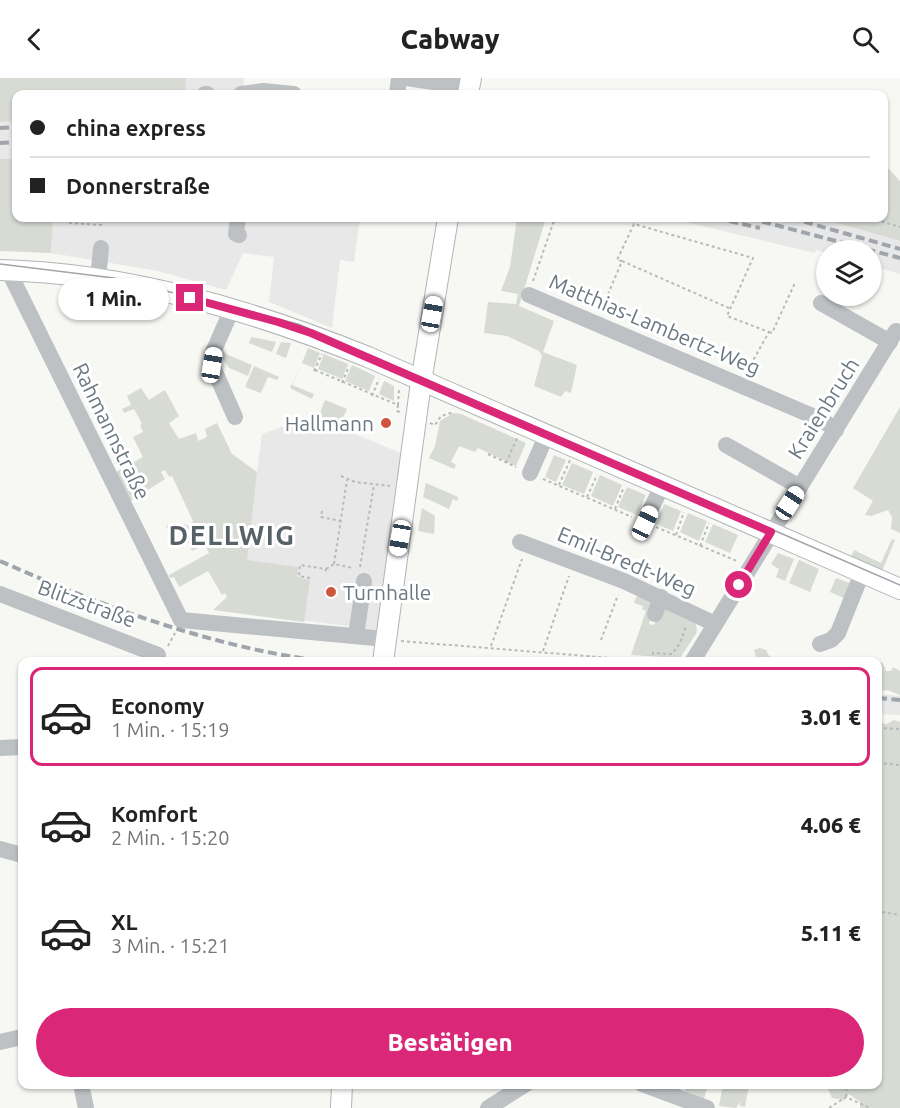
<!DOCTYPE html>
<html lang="de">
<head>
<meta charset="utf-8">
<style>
  :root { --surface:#fff; --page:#f6f6f6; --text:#222; --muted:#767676; --line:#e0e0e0; --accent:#db2777 }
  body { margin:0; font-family:Ubuntu,sans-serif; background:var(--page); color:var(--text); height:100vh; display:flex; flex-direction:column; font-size:22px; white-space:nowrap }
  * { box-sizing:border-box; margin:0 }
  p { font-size:20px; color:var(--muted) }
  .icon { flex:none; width:33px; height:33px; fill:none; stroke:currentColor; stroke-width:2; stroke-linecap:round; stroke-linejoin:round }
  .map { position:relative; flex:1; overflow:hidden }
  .side { position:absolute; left:18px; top:579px; width:864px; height:432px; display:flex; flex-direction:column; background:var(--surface); border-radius:12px; box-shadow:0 2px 4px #0004 }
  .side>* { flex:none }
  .banner { position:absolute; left:12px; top:12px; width:876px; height:132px; border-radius:12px; box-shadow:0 2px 4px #0004; display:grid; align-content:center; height:132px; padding:0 18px; background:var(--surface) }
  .controls { position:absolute; left:816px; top:162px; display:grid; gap:12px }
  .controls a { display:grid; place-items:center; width:66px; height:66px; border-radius:50%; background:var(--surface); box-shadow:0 2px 4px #0004; font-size:30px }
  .end { position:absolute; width:27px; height:27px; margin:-14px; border:8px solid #db2777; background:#fff; box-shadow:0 0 0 3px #fff }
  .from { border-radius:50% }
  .bubble { position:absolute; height:42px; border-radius:21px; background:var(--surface); box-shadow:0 2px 4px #0004; font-size:20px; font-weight:800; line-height:42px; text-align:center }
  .car { position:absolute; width:18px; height:36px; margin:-18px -9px; border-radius:8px; box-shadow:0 0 4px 2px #0007; background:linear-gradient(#fff 24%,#345 0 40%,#fff 0 76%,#345 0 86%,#fff 0) }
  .banner b { display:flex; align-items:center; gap:21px; height:57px; font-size:22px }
  .banner b+b { border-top:2px solid var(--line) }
  .banner i { width:15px; height:15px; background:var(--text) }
  ul { padding:10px 0 0; list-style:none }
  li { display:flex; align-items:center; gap:18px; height:99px; margin:0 12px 9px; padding:0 6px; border:3px solid transparent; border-radius:12px }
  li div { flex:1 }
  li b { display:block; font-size:22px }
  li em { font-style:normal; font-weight:800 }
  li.active { border-color:var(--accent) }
  li>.icon { width:54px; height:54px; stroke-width:1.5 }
  .primary-button { display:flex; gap:12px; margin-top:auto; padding:12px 18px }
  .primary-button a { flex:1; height:69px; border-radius:36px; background:var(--accent); color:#fff; font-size:24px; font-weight:800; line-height:69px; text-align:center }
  header { display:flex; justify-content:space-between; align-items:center; height:78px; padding:0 18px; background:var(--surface); font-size:27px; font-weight:800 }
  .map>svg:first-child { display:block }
</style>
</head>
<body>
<header><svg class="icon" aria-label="back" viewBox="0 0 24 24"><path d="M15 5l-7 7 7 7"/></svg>Cabway<svg class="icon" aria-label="search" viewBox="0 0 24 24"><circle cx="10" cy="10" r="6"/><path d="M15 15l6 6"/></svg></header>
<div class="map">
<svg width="900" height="1030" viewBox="0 0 900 1030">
  <rect width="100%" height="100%" fill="#f7f7f4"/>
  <g fill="#e8e8e8">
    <polygon points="186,0 244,0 243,16 185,16"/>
    <polygon points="16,43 16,80 0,81 0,44"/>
    <polygon points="53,140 360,140 354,184 340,182 332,250 269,224 274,179 243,175 226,212 158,193 51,175"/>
    <polygon points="668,140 819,140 900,163 900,196 872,188 872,172 826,175 816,172 815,175"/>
    <polygon points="293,345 348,353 410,379 386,553 238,534 262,356"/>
    <polygon points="878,616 900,618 900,637 878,636"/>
  </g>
  <g fill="#d7dbd4">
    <polygon points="0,0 186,0 185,16 16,16 16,43 0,44"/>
    <polygon points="16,80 16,140 53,140 51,175 0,173 0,81"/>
    <polygon points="884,86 900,103 900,163 819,140 884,140"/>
    <polygon points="517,140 546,140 519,228 554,243 543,274 577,287 571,315 565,313 561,319 534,308 542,278 539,273 507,258 484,255 488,224 516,226 518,216 501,213 510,189"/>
    <polygon points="251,259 276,264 272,274 249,265"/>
    <polygon points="281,264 291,265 286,280 276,276"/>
    <polygon points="308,270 320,275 314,290 302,285"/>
    <polygon points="223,272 226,276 252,287 248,298 229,290 221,278"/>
    <polygon points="324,276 348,286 342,301 318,291"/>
    <polygon points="301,287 292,307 314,316 312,321 290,310"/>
    <polygon points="352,287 375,298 369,313 345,303"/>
    <polygon points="254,288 279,299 277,302 268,299 261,315 245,309"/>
    <polygon points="384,303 394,308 394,323 379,316"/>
    <polygon points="141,310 149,322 165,312 179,338 169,345 179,361 196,355 198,363 207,359 205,351 217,345 232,376 257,394 247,482 298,489 297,499 310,502 304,544 213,532 227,519 225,515 222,517 208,493 179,509 174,499 170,500 169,497 209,475 205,467 192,473 186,460 178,454 171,457 166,448 172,446 182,450 184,446 189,448 193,443 172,398 169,399 165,392 161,394 165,401 129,424 114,395 143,379 133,359 143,354 140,347 142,346 134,331 124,335 122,331 131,327 127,318"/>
    <polygon points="325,322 347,331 338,351 315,348"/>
    <polygon points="900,329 900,455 891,451 892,439 888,432 871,438 865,437 873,423 853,410"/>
    <polygon points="453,335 461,336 526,365 516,388 478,370 475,374 459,368 451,384 456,387 454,391 429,380 435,368 440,343"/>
    <polygon points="554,377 566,382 556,404 545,399"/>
    <polygon points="572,385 593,394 584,416 562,407"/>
    <polygon points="600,397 622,407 613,428 591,418"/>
    <polygon points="426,405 458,419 457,423 453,421 449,431 423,419"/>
    <polygon points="627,409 646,417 637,437 618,429"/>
    <polygon points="664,426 681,433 673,453 656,446"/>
    <polygon points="422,430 435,438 434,456 418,453"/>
    <polygon points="688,435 707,443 699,463 680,454"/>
    <polygon points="713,446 738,457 730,475 705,464"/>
    <polygon points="892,461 895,462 882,493 851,479 854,472 881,485"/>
    <polygon points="778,475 794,481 785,503 776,499 779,491 771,486"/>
    <polygon points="799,482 819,491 810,514 789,505"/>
    <polygon points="836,500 852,506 846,521 830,514"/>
    <polygon points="637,517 656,525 649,546 654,547 661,528 696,546 697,554 680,580 631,577 646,533 642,531 643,528 634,525"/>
    <polygon points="760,570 766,572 769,578 783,583 757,583 754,572"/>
    <polygon points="878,584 883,585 886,593 891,593 893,589 900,593 900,617 887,612 878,614"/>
    <polygon points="894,642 900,644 900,1030 860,1030 860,1024 849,1016 845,1022 832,1020 826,1007 878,1006 878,644 887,646"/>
    <polygon points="686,1007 713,1007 712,1009 707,1009 704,1021 685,1013"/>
    <polygon points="723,1007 749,1007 745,1029 740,1028 740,1024 736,1030 719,1028"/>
  </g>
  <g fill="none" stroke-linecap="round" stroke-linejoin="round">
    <g stroke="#b1b5b8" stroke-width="22">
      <g id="major">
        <polyline points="468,16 471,0"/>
        <path d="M0,192C127,195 251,232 368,279L900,511"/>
        <polyline points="383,584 421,304 448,140"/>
        <polyline points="341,1030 342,1006"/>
      </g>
    </g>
    <g stroke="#b7babc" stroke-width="2" stroke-dasharray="3 3" stroke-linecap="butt">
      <polyline points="631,140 634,146"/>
      <polyline points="870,140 900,149"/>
      <polyline points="69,145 102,147"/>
      <polyline points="622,183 731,231"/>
      <polyline points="533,203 555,140"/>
      <polyline points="601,233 622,183 617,182 634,146 753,180 727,238 769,254 746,295"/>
      <polyline points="769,254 772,255 795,205"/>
      <polyline points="315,292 398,327 399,311"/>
      <polyline points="314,293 322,276"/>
      <polyline points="342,305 349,288"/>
      <polyline points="372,318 379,301"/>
      <polyline points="398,327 397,333 402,335"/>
      <polyline points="430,345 435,347 441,338 454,334"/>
      <polyline points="488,376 516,389"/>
      <polyline points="506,385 517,360"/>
      <polyline points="341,398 355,404 390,408"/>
      <polyline points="543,401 632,439"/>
      <polyline points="559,407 570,382"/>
      <polyline points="587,419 597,397"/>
      <polyline points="615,431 624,409"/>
      <polyline points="322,433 321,439 341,443"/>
      <polyline points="656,449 737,483"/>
      <polyline points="676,457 684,434"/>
      <polyline points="700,468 709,445"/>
      <polyline points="334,486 347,402"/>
      <polyline points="360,489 374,407"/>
      <polyline points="326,491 334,486 353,490"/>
      <polyline points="310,500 299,498 300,487 326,491 325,496"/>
      <polyline points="601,562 618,517"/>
      <polyline points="401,563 660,584"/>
      <polyline points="168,568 175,555"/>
      <polyline points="491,568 522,481"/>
      <polyline points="543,573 569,498"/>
      <polyline points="653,583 653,575 672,576 680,565 686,548"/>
      <polyline points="878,650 900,651"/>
      <polyline points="878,685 900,687"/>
      <polyline points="878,817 882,834 878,840"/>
      <polyline points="882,834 900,837"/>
      <polyline points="846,1019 847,1006"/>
      <polyline points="829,1030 846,1019 870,1030"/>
    </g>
    <g stroke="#bdc1c4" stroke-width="16">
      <polyline points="406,0 469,9"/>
      <polyline points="205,16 207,16"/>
      <polyline points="241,16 263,13 294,16"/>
      <polyline points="397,16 399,0"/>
      <polyline points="238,140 236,156 239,157"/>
      <polyline points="8,192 181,542 386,561"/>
      <polyline points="98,201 101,170"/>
      <polyline points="529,217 822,342 836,352"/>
      <polyline points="821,225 890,264"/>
      <polyline points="232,231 214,272 212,287 235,339"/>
      <polyline points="726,367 800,409"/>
      <polyline points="530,395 547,356"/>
      <polyline points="644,445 663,406"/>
      <polyline points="520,464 624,503 715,546"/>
      <polyline points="0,516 158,577 152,584"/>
      <polyline points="655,536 661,519"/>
      <polyline points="356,558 364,503"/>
      <polyline points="820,566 831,562 838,555 862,495"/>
      <polyline points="692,584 896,253"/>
      <polyline points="0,670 22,669"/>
      <polyline points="0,771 22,777"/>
      <polyline points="0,964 22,959"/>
      <polyline points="81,1006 86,1030"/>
      <polyline points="642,1006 707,1030"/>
      <polyline points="488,1030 526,1006"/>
    </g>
    <use href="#major" stroke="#fff" stroke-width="20"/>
    <polyline stroke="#9fa5aa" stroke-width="1.5" points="0,186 114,200 298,246 900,507"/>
    <g stroke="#9fa5aa" stroke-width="4" stroke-dasharray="9 4.5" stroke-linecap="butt">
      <polyline points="0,50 16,49"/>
      <polyline points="0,65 16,64"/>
      <polyline points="716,140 760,150"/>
      <polyline points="749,140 900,180"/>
      <polyline points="791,140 900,171"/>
      <path d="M0,483C104,529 214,570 328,584"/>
      <polyline points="878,620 900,622"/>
    </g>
  </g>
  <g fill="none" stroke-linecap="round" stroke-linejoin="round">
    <polyline stroke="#db2777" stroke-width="8" points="190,220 278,244 311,255 771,454 739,507"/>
  </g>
  <g fill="#ce563d" stroke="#fff" stroke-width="2">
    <circle cx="386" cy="345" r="6"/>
    <circle cx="331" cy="514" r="6"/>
  </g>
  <g text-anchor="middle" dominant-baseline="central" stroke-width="6" stroke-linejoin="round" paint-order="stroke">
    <g font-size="21" fill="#6a7882" stroke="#fff">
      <text transform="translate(655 246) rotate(23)">Matthias-Lambertz-Weg</text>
      <text transform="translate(823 330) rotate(-58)">Kraienbruch</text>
      <text transform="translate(112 353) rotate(64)">Rahmannstraße</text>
      <text transform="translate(627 483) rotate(23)">Emil-Bredt-Weg</text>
      <text transform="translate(87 525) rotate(20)">Blitzstraße</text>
    </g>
    <g font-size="21" fill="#6a7882" stroke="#fff" text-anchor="end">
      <text x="374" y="345">Hallmann</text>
      <text x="343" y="514" text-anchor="start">Turnhalle</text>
    </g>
    <g font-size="27" font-weight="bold" letter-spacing="1.5" fill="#566168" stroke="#fff">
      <text x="232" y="457">DELLWIG</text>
    </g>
  </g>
</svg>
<div class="controls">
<a><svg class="icon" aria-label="layers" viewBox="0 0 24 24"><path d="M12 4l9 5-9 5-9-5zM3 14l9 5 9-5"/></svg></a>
</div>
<i class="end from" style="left:739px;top:507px"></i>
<i class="end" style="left:190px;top:220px"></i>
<div class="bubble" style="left:58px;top:200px;width:111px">1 Min.</div>
<i class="car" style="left:432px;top:236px;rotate:10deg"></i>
<i class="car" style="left:212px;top:287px;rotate:9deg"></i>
<i class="car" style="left:790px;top:425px;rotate:33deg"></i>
<i class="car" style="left:645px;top:445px;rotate:25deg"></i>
<i class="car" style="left:400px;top:460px;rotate:190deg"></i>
<div class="banner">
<b><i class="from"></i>china express</b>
<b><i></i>Donnerstraße</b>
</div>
<section class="side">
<ul>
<li class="active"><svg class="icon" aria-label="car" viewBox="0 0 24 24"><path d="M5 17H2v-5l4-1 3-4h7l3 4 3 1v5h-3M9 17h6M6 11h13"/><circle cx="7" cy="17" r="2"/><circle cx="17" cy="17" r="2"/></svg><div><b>Economy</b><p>1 Min. · 15:19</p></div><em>3.01 €</em></li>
<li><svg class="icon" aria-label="car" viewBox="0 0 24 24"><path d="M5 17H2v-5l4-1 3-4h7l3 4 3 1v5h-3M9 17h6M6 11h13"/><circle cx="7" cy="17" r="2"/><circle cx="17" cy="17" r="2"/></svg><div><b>Komfort</b><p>2 Min. · 15:20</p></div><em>4.06 €</em></li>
<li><svg class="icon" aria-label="car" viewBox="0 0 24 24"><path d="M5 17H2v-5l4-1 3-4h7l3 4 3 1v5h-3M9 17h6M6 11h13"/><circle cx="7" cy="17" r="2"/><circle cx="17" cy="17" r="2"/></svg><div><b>XL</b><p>3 Min. · 15:21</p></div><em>5.11 €</em></li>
</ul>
<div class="primary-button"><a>Bestätigen</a></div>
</section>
</div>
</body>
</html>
